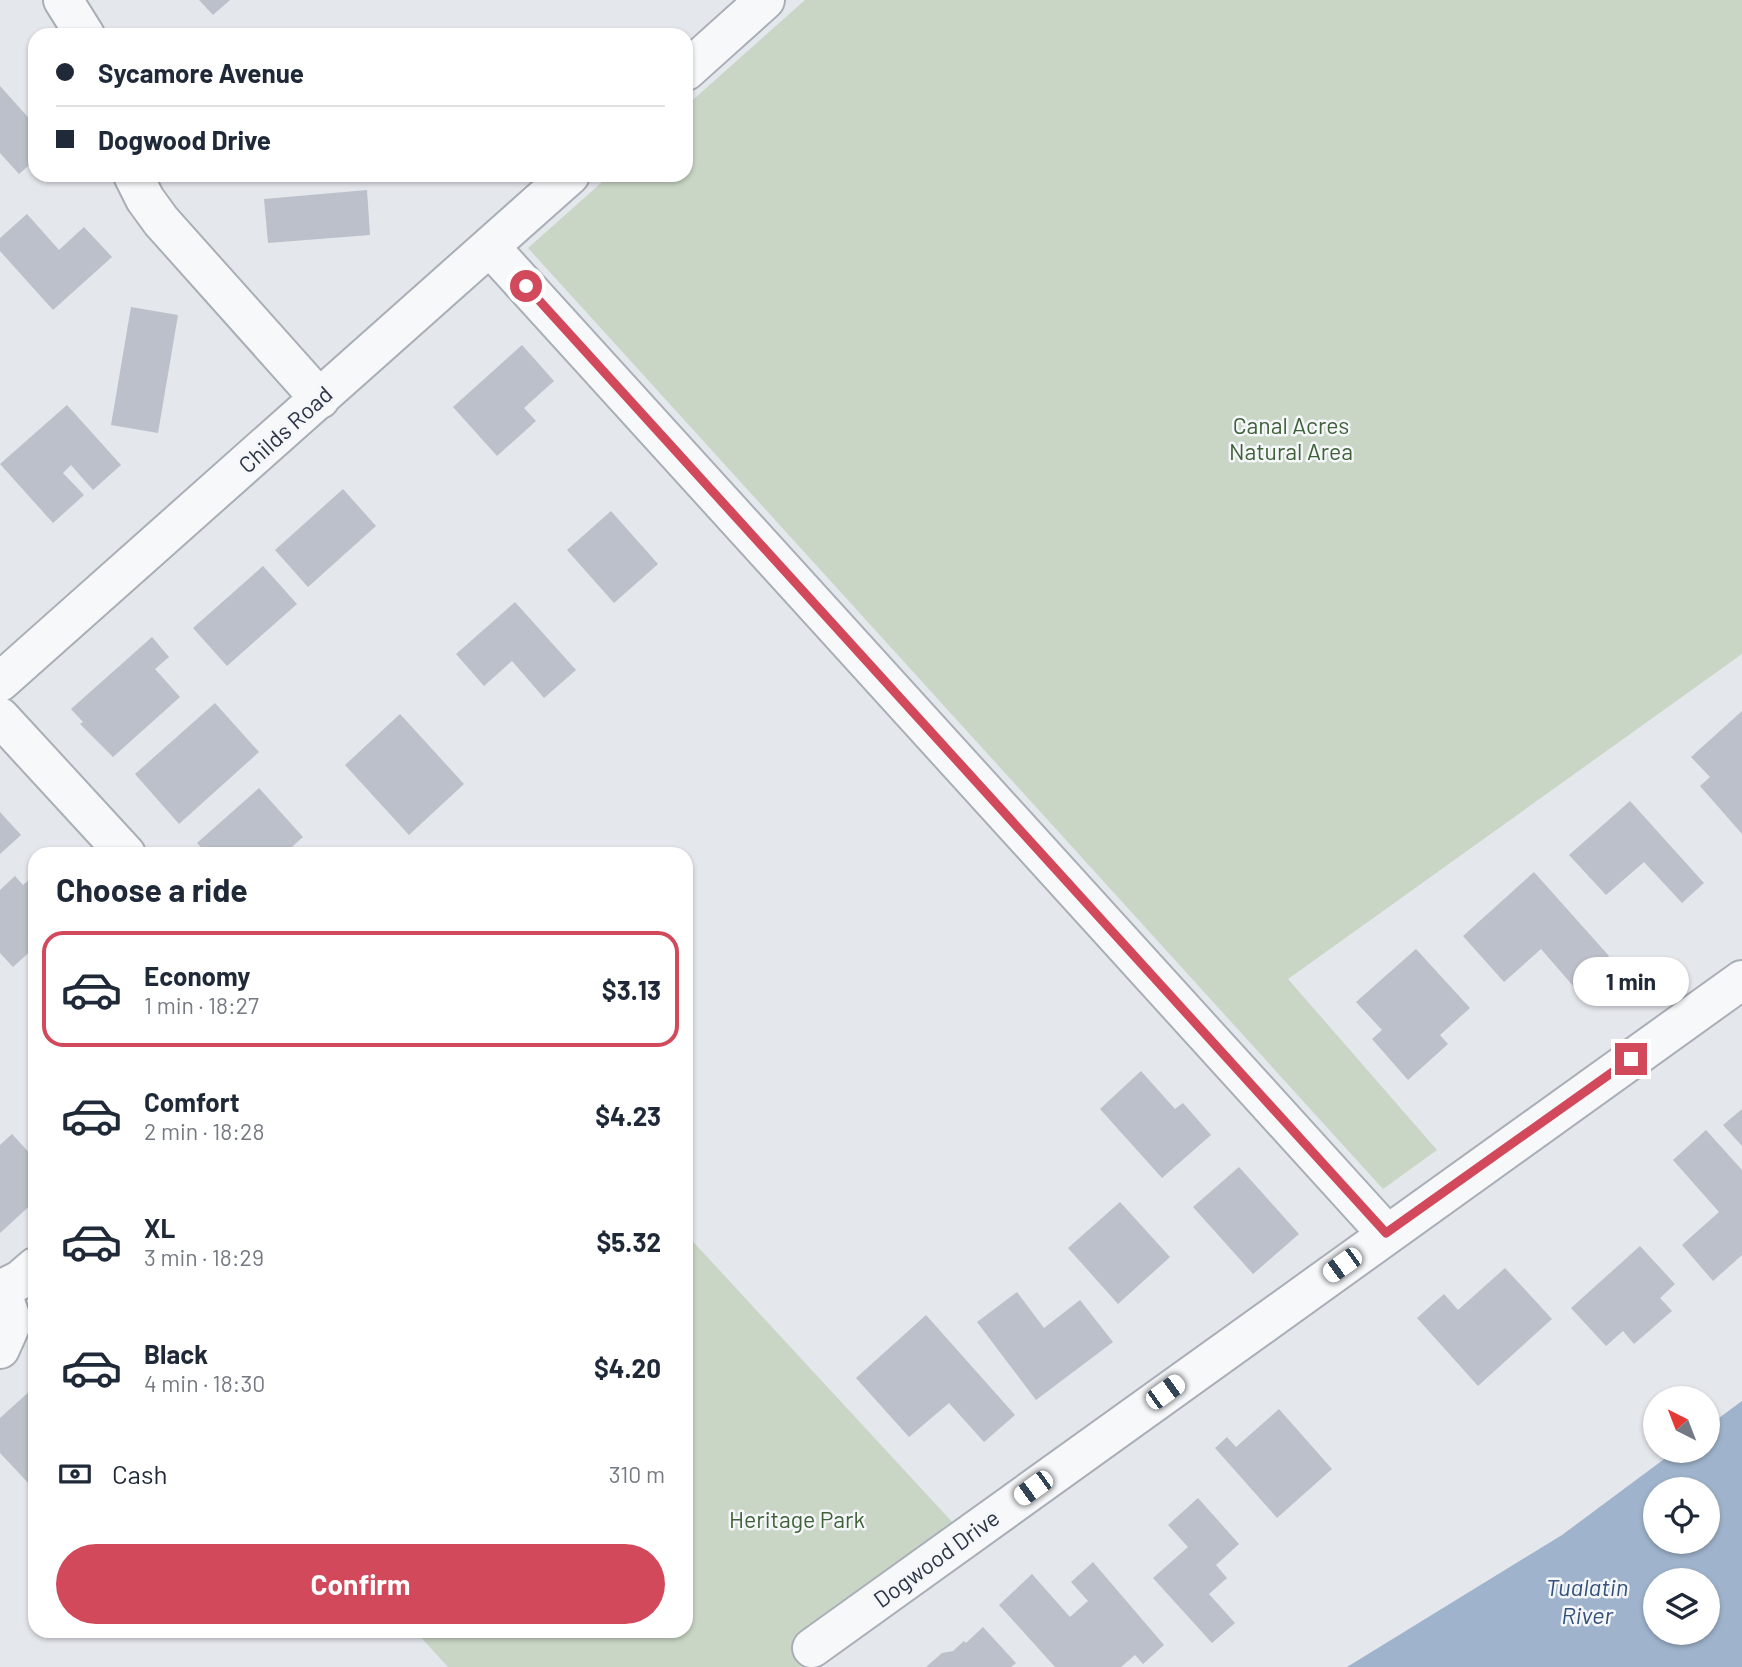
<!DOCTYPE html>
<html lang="en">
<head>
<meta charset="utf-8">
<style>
  :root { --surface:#fff; --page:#f6f6f7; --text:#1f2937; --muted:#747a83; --line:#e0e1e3; --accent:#d1495b }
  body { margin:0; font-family:Barlow,sans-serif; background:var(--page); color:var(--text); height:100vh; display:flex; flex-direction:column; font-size:26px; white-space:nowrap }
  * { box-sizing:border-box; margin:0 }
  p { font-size:23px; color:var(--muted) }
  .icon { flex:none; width:38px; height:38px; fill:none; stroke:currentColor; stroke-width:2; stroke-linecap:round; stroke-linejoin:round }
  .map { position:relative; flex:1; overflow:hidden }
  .drawer { position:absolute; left:28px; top:847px; width:665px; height:791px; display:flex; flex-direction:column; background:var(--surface); border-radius:21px; box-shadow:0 2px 5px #0004 }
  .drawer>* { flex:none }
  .top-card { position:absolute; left:28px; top:28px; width:665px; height:154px; border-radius:21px; box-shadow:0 2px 5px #0004; display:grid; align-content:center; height:154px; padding:0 28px; background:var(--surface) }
  .needle { width:46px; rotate:318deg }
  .buttons { position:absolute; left:1643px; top:1386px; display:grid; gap:14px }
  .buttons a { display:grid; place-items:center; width:77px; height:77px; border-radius:50%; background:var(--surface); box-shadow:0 2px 5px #0004; font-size:35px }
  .end { position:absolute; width:32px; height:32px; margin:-16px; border:9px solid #d1495b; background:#fff; box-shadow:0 0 0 4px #fff }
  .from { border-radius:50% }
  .bubble { position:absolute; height:49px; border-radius:24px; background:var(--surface); box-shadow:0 2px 5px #0004; font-size:23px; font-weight:700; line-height:49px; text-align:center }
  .car { position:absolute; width:21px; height:42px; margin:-21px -10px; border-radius:9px; box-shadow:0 0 5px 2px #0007; background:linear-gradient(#fff 24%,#345 0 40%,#fff 0 76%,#345 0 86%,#fff 0) }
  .top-card b { display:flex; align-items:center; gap:24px; height:66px; font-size:26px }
  .top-card b+b { border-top:2px solid var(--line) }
  .top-card i { width:18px; height:18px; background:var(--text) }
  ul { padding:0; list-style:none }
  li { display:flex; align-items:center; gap:21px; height:116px; margin:0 14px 10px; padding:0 14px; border:4px solid transparent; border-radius:21px }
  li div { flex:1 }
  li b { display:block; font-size:26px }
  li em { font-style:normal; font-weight:700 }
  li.current { border-color:var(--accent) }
  li>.icon { width:63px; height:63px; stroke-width:1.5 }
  h2 { padding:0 28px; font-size:32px; line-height:84px }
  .pay { display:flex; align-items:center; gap:18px; height:77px; padding:0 28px; font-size:26px }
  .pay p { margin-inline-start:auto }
  .primary-button { display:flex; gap:14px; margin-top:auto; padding:14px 28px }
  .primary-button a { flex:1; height:80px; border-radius:42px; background:var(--accent); color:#fff; font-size:28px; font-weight:700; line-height:80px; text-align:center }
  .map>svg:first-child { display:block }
</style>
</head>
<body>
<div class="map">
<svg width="1742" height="1667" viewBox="0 0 1742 1667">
  <rect width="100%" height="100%" fill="#e4e7ec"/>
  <g fill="#c9d6c5">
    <polygon points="805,0 1742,0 1742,654 1288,979 1437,1150 1383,1189 528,248 610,175 686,175 686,106"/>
    <polygon points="686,1234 954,1524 803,1667 448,1667 415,1631 686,1631"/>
  </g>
  <path fill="#9fb4cc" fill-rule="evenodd" d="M1742,1401V1667H1347L1562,1535L1675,1451H1708V1426ZM1656,1489H1708V1542H1656ZM1656,1580H1708V1633H1656Z"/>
  <g fill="#bbc0ca">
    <polygon points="199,0 230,0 213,15"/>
    <polygon points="0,86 35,125 35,160 19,174 0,153"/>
    <polygon points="367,190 370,235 268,243 264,199"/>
    <polygon points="27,214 59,250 84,227 112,257 53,310 0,251 0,238"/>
    <polygon points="131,307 178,315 158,433 111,425"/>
    <polygon points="522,345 554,381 524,408 536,421 497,456 453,407"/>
    <polygon points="67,405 121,465 93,490 71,465 63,473 84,495 53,523 0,464"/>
    <polygon points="343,489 376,526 308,587 275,550"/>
    <polygon points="611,511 658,564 614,603 567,550"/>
    <polygon points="263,566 297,604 227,666 193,628"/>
    <polygon points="515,602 576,670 544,698 512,661 484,686 456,654"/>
    <polygon points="152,637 169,657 155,669 180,697 113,757 80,724 83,722 71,709"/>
    <polygon points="215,703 259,752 179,824 135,774"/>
    <polygon points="1742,711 1742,834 1700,786 1710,777 1691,757"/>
    <polygon points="400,714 464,784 409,835 345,765"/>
    <polygon points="259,788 303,837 284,854 207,854 197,843"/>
    <polygon points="1630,801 1704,883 1682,903 1644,862 1606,895 1569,855"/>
    <polygon points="0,812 21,835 0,854"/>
    <polygon points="1534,872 1609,956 1574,987 1541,949 1504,982 1463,936"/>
    <polygon points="35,875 35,947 13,967 0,953 0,890 15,876 23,885"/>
    <polygon points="1416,949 1470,1008 1440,1035 1448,1044 1408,1080 1372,1039 1382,1030 1356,1002"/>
    <polygon points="1141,1071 1175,1109 1183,1103 1211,1135 1162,1178 1100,1109"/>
    <polygon points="1742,1109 1742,1146 1723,1125"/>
    <polygon points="1706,1130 1742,1170 1742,1255 1713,1281 1682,1245 1719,1212 1673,1160"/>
    <polygon points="12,1134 35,1159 35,1201 0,1233 0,1145"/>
    <polygon points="1239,1167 1299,1234 1253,1274 1193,1207"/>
    <polygon points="1120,1202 1170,1257 1118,1304 1068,1248"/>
    <polygon points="1640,1246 1675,1284 1660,1298 1672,1311 1634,1344 1623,1331 1606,1346 1571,1308"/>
    <polygon points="1505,1268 1552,1319 1478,1386 1417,1318 1444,1294 1458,1310"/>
    <polygon points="1017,1292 1044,1328 1080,1300 1113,1342 1036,1400 977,1322"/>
    <polygon points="926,1315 1015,1415 984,1442 949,1403 909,1437 856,1378"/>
    <polygon points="31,1390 35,1395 35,1484 32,1487 0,1453 0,1418"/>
    <polygon points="1279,1409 1332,1469 1277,1518 1215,1448 1227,1437 1236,1447"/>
    <polygon points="1198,1498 1239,1544 1216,1565 1227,1578 1209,1594 1235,1623 1212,1643 1153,1578 1188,1547 1168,1525"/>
    <polygon points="1093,1562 1164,1645 1143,1664 1135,1655 1121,1667 1055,1667 999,1605 1032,1574 1070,1617 1088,1601 1071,1582"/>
    <polygon points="983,1627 1016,1663 1011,1667 926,1667 942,1653 953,1651 964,1641 966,1643"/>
  </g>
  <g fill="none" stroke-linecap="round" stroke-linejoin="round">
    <g stroke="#a9aeb7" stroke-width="42">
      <g id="minor">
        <polyline points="63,0 85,35"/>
        <polyline points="686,71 765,0"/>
        <polyline points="133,175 145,199 161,221 320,399"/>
        <polyline points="490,247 1386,1233"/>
        <polyline points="0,682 570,175"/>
        <polyline points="0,717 126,854"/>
        <polyline points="0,1290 20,1280 35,1267"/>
        <polyline points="0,1349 12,1322 1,1290"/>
        <polyline points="812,1648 1742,980"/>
      </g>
    </g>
    <use href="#minor" stroke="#f7f8fa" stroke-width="38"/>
  </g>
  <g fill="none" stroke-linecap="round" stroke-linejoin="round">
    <polyline stroke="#d1495b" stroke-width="9" points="526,286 1386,1233 1631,1059"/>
  </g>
  <g text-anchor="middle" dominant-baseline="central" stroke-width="5" stroke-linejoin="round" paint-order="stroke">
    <g font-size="23" fill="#3f6138" stroke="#f4f6f9">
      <text x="1291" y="425">Canal Acres<tspan x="1291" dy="26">Natural Area</tspan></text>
      <text x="797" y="1519">Heritage Park</text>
    </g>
    <g font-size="23" fill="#2b3445" stroke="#f4f6f9">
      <text transform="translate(285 429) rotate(-42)">Childs Road</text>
      <text transform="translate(936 1558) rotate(-36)">Dogwood Drive</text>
    </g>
    <g font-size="24" font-style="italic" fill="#34527a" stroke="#f4f6f9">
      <text x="1587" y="1586">Tualatin<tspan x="1587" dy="28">River</tspan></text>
    </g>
  </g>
</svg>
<div class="buttons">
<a><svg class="needle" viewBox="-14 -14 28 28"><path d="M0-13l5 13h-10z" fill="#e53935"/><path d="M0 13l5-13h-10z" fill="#747a83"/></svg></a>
<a><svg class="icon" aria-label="locate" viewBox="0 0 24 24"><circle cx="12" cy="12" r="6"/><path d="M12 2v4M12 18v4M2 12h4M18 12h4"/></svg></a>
<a><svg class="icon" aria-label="layers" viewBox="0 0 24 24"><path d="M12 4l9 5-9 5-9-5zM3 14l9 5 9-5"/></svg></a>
</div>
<i class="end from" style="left:526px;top:286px"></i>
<i class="end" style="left:1631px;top:1059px"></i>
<div class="bubble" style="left:1573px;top:957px;width:116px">1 min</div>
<i class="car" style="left:1342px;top:1265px;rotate:234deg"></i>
<i class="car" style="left:1165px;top:1392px;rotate:54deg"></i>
<i class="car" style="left:1033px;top:1488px;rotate:234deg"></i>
<div class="top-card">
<b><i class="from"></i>Sycamore Avenue</b>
<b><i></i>Dogwood Drive</b>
</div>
<section class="drawer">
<h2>Choose a ride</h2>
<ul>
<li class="current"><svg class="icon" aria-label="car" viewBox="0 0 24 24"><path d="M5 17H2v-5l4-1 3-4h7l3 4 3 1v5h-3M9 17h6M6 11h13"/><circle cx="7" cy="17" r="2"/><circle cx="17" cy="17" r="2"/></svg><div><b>Economy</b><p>1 min · 18:27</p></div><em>$3.13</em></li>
<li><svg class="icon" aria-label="car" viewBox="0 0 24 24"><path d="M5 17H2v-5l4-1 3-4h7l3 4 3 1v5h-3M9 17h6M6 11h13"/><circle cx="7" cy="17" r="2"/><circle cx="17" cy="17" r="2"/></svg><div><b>Comfort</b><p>2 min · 18:28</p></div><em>$4.23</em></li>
<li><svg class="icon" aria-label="car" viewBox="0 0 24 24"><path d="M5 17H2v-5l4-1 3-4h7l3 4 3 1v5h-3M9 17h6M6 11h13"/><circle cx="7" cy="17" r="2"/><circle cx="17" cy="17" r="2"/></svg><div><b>XL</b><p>3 min · 18:29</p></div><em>$5.32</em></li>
<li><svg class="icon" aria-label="car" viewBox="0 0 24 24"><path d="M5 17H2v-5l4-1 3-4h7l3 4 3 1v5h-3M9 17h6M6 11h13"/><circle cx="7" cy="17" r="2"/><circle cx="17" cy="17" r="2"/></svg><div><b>Black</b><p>4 min · 18:30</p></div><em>$4.20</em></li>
</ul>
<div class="pay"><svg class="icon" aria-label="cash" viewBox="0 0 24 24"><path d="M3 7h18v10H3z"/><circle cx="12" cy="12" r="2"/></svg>Cash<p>310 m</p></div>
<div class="primary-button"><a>Confirm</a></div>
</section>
</div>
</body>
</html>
